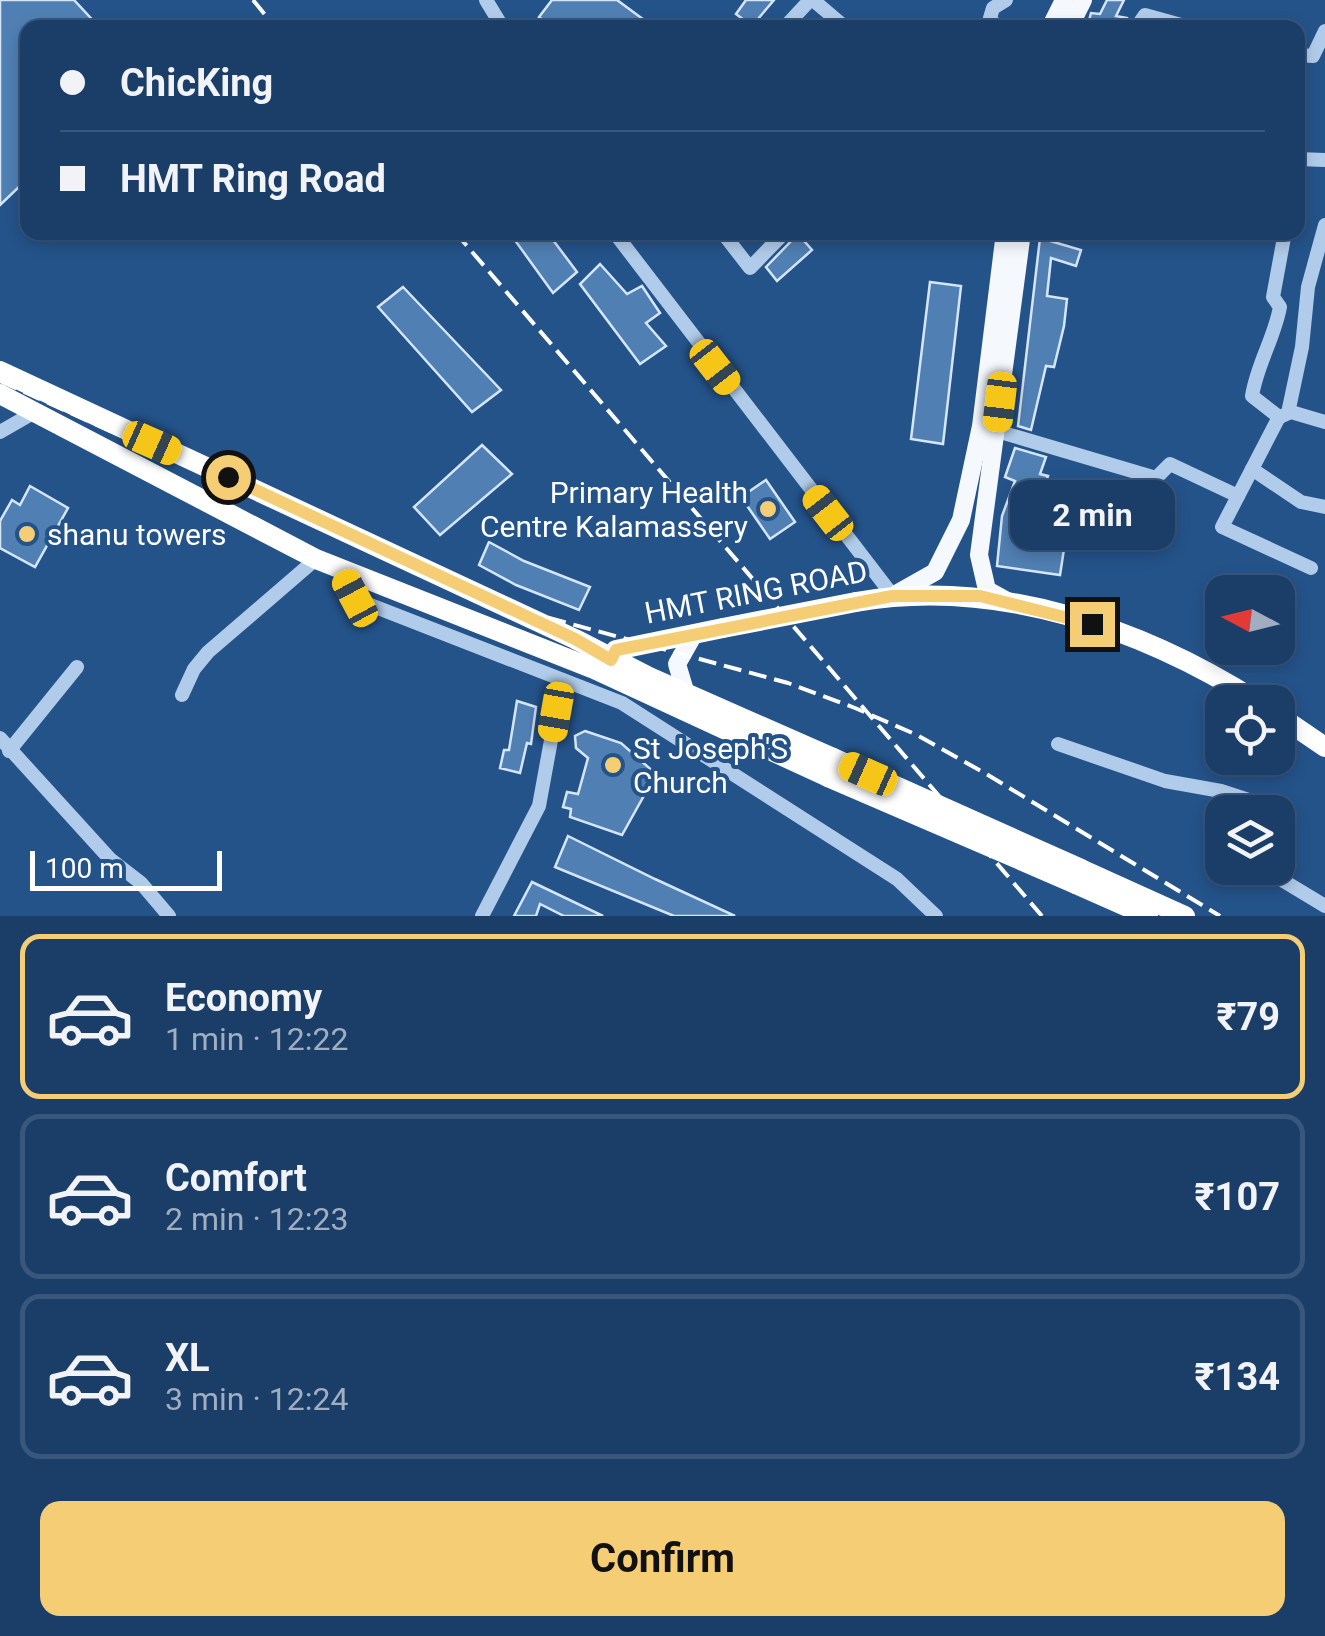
<!DOCTYPE html>
<html lang="en">
<head>
<meta charset="utf-8">
<style>
  :root { --surface:#1b3e68; --page:#284971; --text:#f1f3f6; --muted:#a0aec0; --line:#39577c; --accent:#f5cd74 }
  body { margin:0; font-family:Roboto,sans-serif; background:var(--page); color:var(--text); height:100vh; display:flex; flex-direction:column; font-size:38px; white-space:nowrap }
  * { box-sizing:border-box; margin:0 }
  p { font-size:32px; color:var(--muted) }
  .icon { flex:none; width:55px; height:55px; fill:none; stroke:currentColor; stroke-width:2; stroke-linecap:round; stroke-linejoin:round }
  .map { position:relative; height:916px; overflow:hidden }
  .drawer { display:flex; flex-direction:column; background:var(--surface); flex:1 }
  .drawer>* { flex:none }
  .top-card { position:absolute; left:20px; top:20px; width:1285px; height:220px; border-radius:20px; box-shadow:0 5px 15px #0003,0 0 0 2px var(--line); display:grid; align-content:center; height:220px; padding:0 40px; background:var(--surface) }
  .needle { width:65px; rotate:277deg }
  .fabs { position:absolute; left:1205px; top:575px; display:grid; gap:20px }
  .fabs a { display:grid; place-items:center; width:90px; height:90px; border-radius:20px; background:var(--surface); box-shadow:0 5px 15px #0003,0 0 0 2px var(--line); font-size:50px }
  .scale { position:absolute; left:30px; bottom:25px; width:192px; box-sizing:border-box; padding-left:10px; border:5px solid #fff; border-top:0; font-size:28px; line-height:35px; white-space:nowrap; color:#fff; -webkit-text-stroke:8px #24538a; paint-order:stroke }
  .end { position:absolute; width:45px; height:45px; margin:-22px; border:12px solid #f5cd74; background:#111; box-shadow:0 0 0 5px #111 }
  .from { border-radius:50% }
  .bubble { position:absolute; height:70px; border-radius:20px; background:var(--surface); box-shadow:0 5px 15px #0003,0 0 0 2px var(--line); font-size:32px; font-weight:700; line-height:70px; text-align:center }
  .car { position:absolute; width:30px; height:60px; margin:-30px -15px; border-radius:12px; box-shadow:0 0 8px 2px #0007; background:linear-gradient(#f5c518 24%,#345 0 40%,#f5c518 0 76%,#345 0 86%,#f5c518 0) }
  .top-card b { display:flex; align-items:center; gap:35px; height:95px; font-size:38px }
  .top-card b+b { border-top:2px solid var(--line) }
  .top-card i { width:25px; height:25px; background:var(--text) }
  ul { padding:18px 0 0; list-style:none }
  li { display:flex; align-items:center; gap:30px; height:165px; margin:0 20px 15px; padding:0 20px; border:5px solid var(--line); border-radius:20px }
  li div { flex:1 }
  li b { display:block; font-size:38px }
  li em { font-style:normal; font-weight:700 }
  li.on { border-color:var(--accent) }
  li>.icon { width:90px; height:90px; stroke-width:1.5 }
  .button { display:flex; gap:20px; margin-top:auto; padding:20px 40px }
  .button a { flex:1; height:115px; border-radius:20px; background:var(--accent); color:#111; font-size:40px; font-weight:700; line-height:115px; text-align:center }
  .map>svg:first-child { display:block }
</style>
</head>
<body>
<div class="map">
<svg width="1325" height="916" viewBox="0 0 1325 916">
  <rect width="100%" height="100%" fill="#24538a"/>
  <g fill="#507fb3" stroke="#d5e6f8" stroke-width="2.5">
    <polygon points="0,0 74,0 100,28 28,28 28,187 22,184 0,205"/>
    <polygon points="552,0 617,0 655,28 553,28 539,17"/>
    <polygon points="746,0 774,0 752,26 736,14"/>
    <polygon points="1107,0 1124,0 1116,16 1127,18 1126,28 1087,28 1091,13 1100,14"/>
    <polygon points="509,232 547,232 577,272 553,293"/>
    <polygon points="798,234 812,250 777,281 766,267"/>
    <polygon points="1040,238 1081,250 1076,266 1051,258 1047,296 1067,299 1064,326 1054,367 1046,366 1031,430 1018,426"/>
    <polygon points="600,264 627,294 642,286 660,313 646,323 666,346 640,364 580,284"/>
    <polygon points="930,282 961,286 943,444 911,439"/>
    <polygon points="403,287 501,390 472,412 378,307"/>
    <polygon points="482,445 512,474 440,535 414,507"/>
    <polygon points="1015,448 1046,457 1040,474 1048,476 1041,496 1055,501 1039,540 1064,549 1060,575 997,566 1002,516 1015,481 1005,477"/>
    <polygon points="766,480 795,522 770,539 741,497"/>
    <polygon points="30,486 68,508 35,567 0,548 0,521 12,500 20,505"/>
    <polygon points="489,542 524,561 590,587 579,610 516,585 479,565"/>
    <polygon points="517,701 536,707 531,744 527,743 520,773 500,768 504,750 509,750"/>
    <polygon points="585,731 621,743 656,774 622,835 570,817 571,809 563,807 567,792 578,794 588,758 576,748 575,736"/>
    <polygon points="568,836 655,879 735,916 674,916 555,867"/>
    <polygon points="532,882 603,916 564,916 540,904 536,916 514,916"/>
  </g>
  <g fill="none" stroke-linecap="round" stroke-linejoin="round">
    <g stroke="#b1ccea" stroke-width="14">
      <polyline points="486,0 503,28"/>
      <polyline points="813,0 846,28"/>
      <polyline points="784,28 810,0"/>
      <polyline points="998,28 990,18 993,8 1006,0"/>
      <polyline points="1136,28 1145,15 1192,28"/>
      <polyline points="1298,55 1313,56 1325,31"/>
      <polyline points="1298,159 1325,160"/>
      <polyline points="614,232 893,596"/>
      <polyline points="722,232 750,268 785,232"/>
      <path d="M1285,232L1273,297L1280,307C1274,339 1257,364 1252,396L1279,417L1222,527L1311,568"/>
      <polyline points="1288,413 1302,347 1308,287 1325,225"/>
      <polyline points="1280,417 1291,412 1325,422"/>
      <polyline points="997,431 1156,478 1170,464 1238,496"/>
      <polyline points="0,432 33,413"/>
      <polyline points="1252,469 1301,502 1325,507"/>
      <polyline points="339,569 355,599 622,703 897,879 936,916"/>
      <polyline points="182,695 194,669 208,652 316,559"/>
      <polyline points="0,738 110,859 141,883 169,916"/>
      <polyline points="1058,744 1165,781 1221,791 1273,808 1287,817 1278,854"/>
      <polyline points="9,751 77,667"/>
      <polyline points="1275,868 1277,877 1325,906"/>
      <polyline points="482,916 539,806 562,680"/>
    </g>
    <g stroke="#f5f9fe" stroke-width="18">
      <polyline points="1050,28 1064,0"/>
      <polyline points="1069,28 1083,0"/>
      <polyline points="896,594 935,572 961,520 981,426 1005,232"/>
      <polyline points="1007,601 987,590 979,555 1022,232"/>
      <polyline points="686,694 677,664 694,634"/>
    </g>
    <g stroke="#fff" stroke-width="20">
      <polyline points="0,371 575,639 649,677 833,758"/>
      <polyline points="0,394 316,559 594,669 828,777"/>
      <path d="M856,602C995,577 1142,628 1258,702"/>
      <polyline points="611,660 616,650 723,628"/>
      <polyline points="1278,715 1325,747"/>
      <polyline points="1081,869 1185,916"/>
      <polyline points="1076,884 1148,916"/>
    </g>
    <g stroke="#fff" stroke-width="4" stroke-dasharray="18 8" stroke-linecap="butt">
      <polyline points="253,0 276,28"/>
      <polyline points="455,232 1042,916"/>
      <polyline points="0,381 483,600 788,683 855,708 917,735 988,775 1220,916"/>
    </g>
    <g stroke="#fff" stroke-width="20">
      <polyline points="723,628 856,602"/>
      <polyline points="833,758 1081,869"/>
      <polyline points="828,777 1076,884"/>
    </g>
  </g>
  <g fill="none" stroke-linecap="round" stroke-linejoin="round">
    <polyline stroke="#f5cd74" stroke-width="12" points="228,477 575,639 611,660 616,650 892,596 980,596 1092,624"/>
  </g>
  <g fill="#f5cd74" stroke="#24538a" stroke-width="4">
    <circle cx="768" cy="509" r="10"/>
    <circle cx="27" cy="534" r="10"/>
    <circle cx="613" cy="765" r="10"/>
  </g>
  <g text-anchor="middle" dominant-baseline="central" stroke-width="8" stroke-linejoin="round" paint-order="stroke">
    <g font-size="30" fill="#fff" stroke="#24538a" text-anchor="start">
      <text x="748" y="492" text-anchor="end">Primary Health<tspan x="748" dy="34">Centre Kalamassery</tspan></text>
      <text x="47" y="534">shanu towers</text>
      <text x="633" y="748">St Joseph'S<tspan x="633" dy="34">Church</tspan></text>
    </g>
    <g font-size="30" fill="#fff" stroke="#24538a">
      <text transform="translate(756 592) rotate(-11)">HMT RING ROAD</text>
    </g>
  </g>
</svg>
<div class="fabs">
<a><svg class="needle" viewBox="-14 -14 28 28"><path d="M0-13l5 13h-10z" fill="#e53935"/><path d="M0 13l5-13h-10z" fill="#a0aec0"/></svg></a>
<a><svg class="icon" aria-label="locate" viewBox="0 0 24 24"><circle cx="12" cy="12" r="6"/><path d="M12 2v4M12 18v4M2 12h4M18 12h4"/></svg></a>
<a><svg class="icon" aria-label="layers" viewBox="0 0 24 24"><path d="M12 4l9 5-9 5-9-5zM3 14l9 5 9-5"/></svg></a>
</div>
<div class="scale">100 m</div>
<i class="end from" style="left:228px;top:477px"></i>
<i class="end" style="left:1092px;top:624px"></i>
<div class="bubble" style="left:1010px;top:480px;width:165px">2 min</div>
<i class="car" style="left:715px;top:367px;rotate:142deg"></i>
<i class="car" style="left:1000px;top:402px;rotate:187deg"></i>
<i class="car" style="left:152px;top:443px;rotate:114deg"></i>
<i class="car" style="left:828px;top:513px;rotate:322deg"></i>
<i class="car" style="left:355px;top:598px;rotate:332deg"></i>
<i class="car" style="left:556px;top:712px;rotate:190deg"></i>
<i class="car" style="left:868px;top:774px;rotate:294deg"></i>
<div class="top-card">
<b><i class="from"></i>ChicKing</b>
<b><i></i>HMT Ring Road</b>
</div>
</div>
<section class="drawer">
<ul>
<li class="on"><svg class="icon" aria-label="car" viewBox="0 0 24 24"><path d="M5 17H2v-5l4-1 3-4h7l3 4 3 1v5h-3M9 17h6M6 11h13"/><circle cx="7" cy="17" r="2"/><circle cx="17" cy="17" r="2"/></svg><div><b>Economy</b><p>1 min · 12:22</p></div><em>₹79</em></li>
<li><svg class="icon" aria-label="car" viewBox="0 0 24 24"><path d="M5 17H2v-5l4-1 3-4h7l3 4 3 1v5h-3M9 17h6M6 11h13"/><circle cx="7" cy="17" r="2"/><circle cx="17" cy="17" r="2"/></svg><div><b>Comfort</b><p>2 min · 12:23</p></div><em>₹107</em></li>
<li><svg class="icon" aria-label="car" viewBox="0 0 24 24"><path d="M5 17H2v-5l4-1 3-4h7l3 4 3 1v5h-3M9 17h6M6 11h13"/><circle cx="7" cy="17" r="2"/><circle cx="17" cy="17" r="2"/></svg><div><b>XL</b><p>3 min · 12:24</p></div><em>₹134</em></li>
</ul>
<div class="button"><a>Confirm</a></div>
</section>
</body>
</html>
